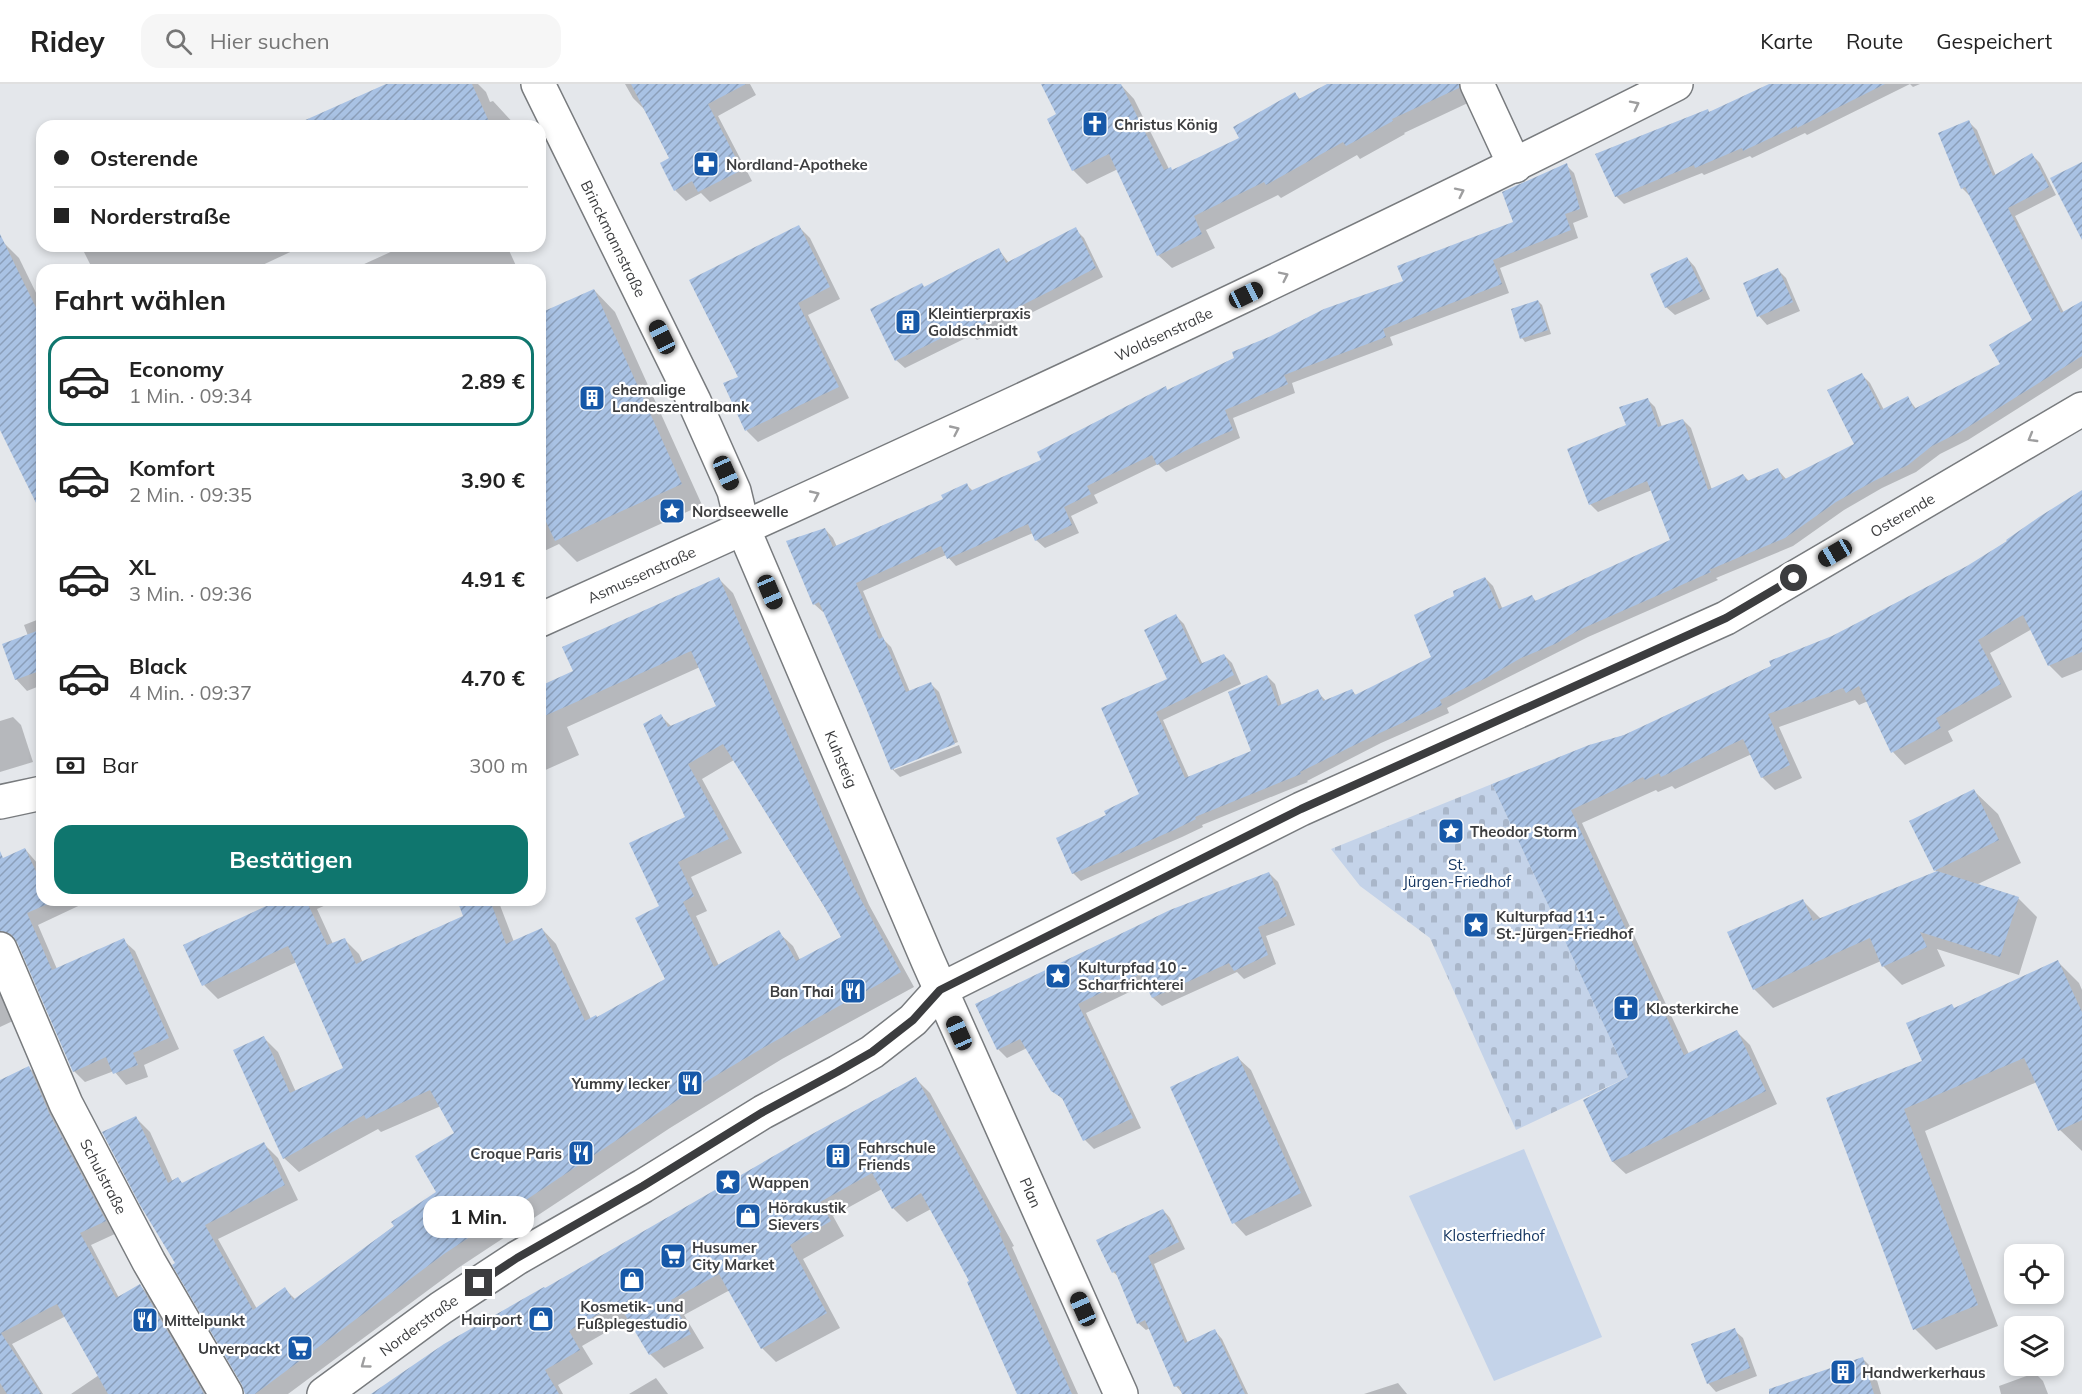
<!DOCTYPE html>
<html lang="de">
<head>
<meta charset="utf-8">
<style>
  :root { --surface:#fff; --page:#f6f6f6; --text:#222; --muted:#767676; --line:#e0e0e0; --accent:#0f766e }
  body { margin:0; font-family:Mulish,sans-serif; background:var(--page); color:var(--text); height:100vh; display:flex; flex-direction:column; font-size:22px; white-space:nowrap }
  * { box-sizing:border-box; margin:0 }
  p { font-size:20px; color:var(--muted) }
  .icon { flex:none; width:33px; height:33px; fill:none; stroke:currentColor; stroke-width:2; stroke-linecap:round; stroke-linejoin:round }
  .map { position:relative; flex:1; overflow:hidden }
  .details { position:absolute; left:36px; top:180px; width:510px; height:642px; display:flex; flex-direction:column; background:var(--surface); border-radius:18px; box-shadow:0 3px 9px #0003 }
  .details>* { flex:none }
  .top-card { position:absolute; left:36px; top:36px; width:510px; height:132px; border-radius:18px; box-shadow:0 3px 9px #0003; display:grid; align-content:center; height:132px; padding:0 18px; background:var(--surface) }
  .buttons { position:absolute; left:2004px; top:1160px; display:grid; gap:12px }
  .buttons a { display:grid; place-items:center; width:60px; height:60px; border-radius:12px; background:var(--surface); box-shadow:0 3px 9px #0003; font-size:30px }
  .end { position:absolute; width:27px; height:27px; margin:-14px; border:8px solid #3c3d3f; background:#fff; box-shadow:0 0 0 3px #fff }
  .from { border-radius:50% }
  .bubble { position:absolute; height:42px; border-radius:18px; background:var(--surface); box-shadow:0 3px 9px #0003; font-size:20px; font-weight:700; line-height:42px; text-align:center }
  .car { position:absolute; width:18px; height:36px; margin:-18px -9px; border-radius:8px; box-shadow:0 0 4px 2px #0007; background:linear-gradient(#222 24%,#8ab4d8 0 40%,#222 0 76%,#8ab4d8 0 86%,#222 0) }
  .top-card b { display:flex; align-items:center; gap:21px; height:57px; font-size:22px }
  .top-card b+b { border-top:2px solid var(--line) }
  .top-card i { width:15px; height:15px; background:var(--text) }
  ul { padding:0; list-style:none }
  li { display:flex; align-items:center; gap:18px; height:90px; margin:0 12px 9px; padding:0 6px; border:3px solid transparent; border-radius:18px }
  li div { flex:1 }
  li b { display:block; font-size:22px }
  li em { font-style:normal; font-weight:700 }
  li.on { border-color:var(--accent) }
  li>.icon { width:54px; height:54px; stroke-width:1.5 }
  h2 { padding:0 18px; font-size:27px; line-height:72px }
  .pay { display:flex; align-items:center; gap:15px; height:66px; padding:0 18px; font-size:22px }
  .pay p { margin-inline-start:auto }
  .primary-button { display:flex; gap:12px; margin-top:auto; padding:12px 18px }
  .primary-button a { flex:1; height:69px; border-radius:18px; background:var(--accent); color:#fff; font-size:24px; font-weight:700; line-height:69px; text-align:center }
  header { display:flex; align-items:center; gap:36px; box-sizing:border-box; height:84px; padding:0 30px; background:var(--surface); border-bottom:2px solid var(--line) }
  header strong { font-size:28px }
  nav { display:flex; gap:33px; margin-inline-start:auto; font-size:21px }
  .search { width:420px; height:54px; background:var(--page); display:flex; align-items:center; gap:15px; box-sizing:border-box; padding:0 21px; border-radius:18px; color:var(--muted); font-size:22px }
  .map>svg:first-child { display:block }
</style>
</head>
<body>
<header>
<strong>Ridey</strong>
<div class="search"><svg class="icon" aria-label="search" viewBox="0 0 24 24"><circle cx="10" cy="10" r="6"/><path d="M15 15l6 6"/></svg>Hier suchen</div>
<nav><a>Karte</a><a>Route</a><a>Gespeichert</a></nav>
</header>
<div class="map">
<svg width="2082" height="1310" viewBox="0 0 2082 1310">
  <defs>
    <pattern id="cemetery-stones" width="16" height="16" patternUnits="userSpaceOnUse" patternTransform="scale(1.5)"><rect width="16" height="16" fill="#c4d3e9"/><path d="M2 7V4a2 2 0 0 1 4 0v3zM10 15v-3a2 2 0 0 1 4 0v3z" fill="#a9b6c9"/></pattern>
    <pattern id="building-hatch" width="6" height="6" patternUnits="userSpaceOnUse" patternTransform="scale(1.5)"><rect width="6" height="6" fill="#a9c2e4"/><path d="M-1 1l2-2M0 6l6-6M5 7l2-2" fill="none" stroke="#8b9fba"/></pattern>
  </defs>
  <rect width="100%" height="100%" fill="#e4e7eb"/>
  <polygon fill="#c4d3e9" points="1524,1065 1602,1253 1494,1297 1409,1112"/>
  <polygon fill="url(#cemetery-stones)" points="1492,700 1628,993 1516,1046 1430,854 1360,802 1331,765"/>
  <g fill="#0003" fill-rule="evenodd">
    <polygon points="389,0 478,0 486,8 490,18 493,17 516,42 339,42"/>
    <polygon points="625,0 750,0 756,11 718,32 752,97 710,118 701,109 686,117 675,106 671,74 644,25 633,14"/>
    <polygon points="1043,0 1121,1 1134,15 1169,85 1173,87 1242,54 1295,10 1301,16 1330,0 1462,0 1470,18 1404,49 1405,50 1360,75 1357,71 1281,114 1278,111 1206,146 1215,164 1172,184 1158,171 1118,85 1087,100 1073,86 1058,31"/>
    <polygon points="1784,0 1920,0 1913,3 1910,0 1807,51 1805,49 1752,74 1750,72 1704,91 1702,89 1624,120 1616,112 1708,27 1710,29"/>
    <polygon points="1969,38 1977,46 1996,92 2032,71 2040,79 2056,111 2015,132 2064,229 2082,219 2082,284 1968,356 1940,370 1916,388 1882,404 1844,426 1793,462 1716,494 1718,496 1588,553 1447,624 1449,629 1381,659 1307,697 1308,698 1202,741 1203,743 1182,753 1081,797 1073,789 1108,732 1141,711 1103,625 1169,596 1176,532 1184,540 1203,581 1224,571 1232,579 1241,600 1163,636 1189,694 1252,668 1267,592 1275,600 1282,622 1317,607 1326,617 1352,607 1357,612 1433,574 1456,513 1485,494 1493,502 1503,526 1532,513 1537,518 1672,457 1652,406 1598,428 1590,420 1628,342 1647,315 1655,323 1662,343 1683,336 1691,344 1712,406 1743,391 1749,397 1778,386 1787,396 1856,361 1862,291 1870,299 1884,326 1908,314 1917,326 2002,281 2034,237 1970,112 1962,104"/>
    <polygon points="1566,81 1574,89 1588,133 1573,139 1578,154 1500,184 1509,209 1390,253 1393,261 1292,299 1295,309 1233,334 1240,354 1166,388 1158,380 1094,411 1098,419 1071,432 1079,449 1045,464 1036,456 1033,449 956,482 946,471 863,507 884,556 891,563 910,608 931,600 939,608 958,658 894,683 894,686 959,661 962,669 900,693 892,685 867,623 825,527 823,528 814,520 825,445 833,454 837,463 945,415 967,401 973,407 1043,377 1166,304 1168,307 1405,197 1515,139"/>
    <polygon points="540,95 544,105 540,107"/>
    <polygon points="799,143 810,154 840,215 808,231 849,314 758,358 747,347 725,300 740,293"/>
    <polygon points="1075,145 1084,154 1103,193 977,256 972,251 905,284 896,276 924,204 999,166 1009,179"/>
    <polygon points="3,158 19,174 42,221 42,412 0,342 0,159"/>
    <polygon points="81,162 303,162 252,186 93,186"/>
    <polygon points="393,162 507,162 518,186 351,186 395,166"/>
    <polygon points="1687,174 1695,183 1710,215 1675,231 1666,223"/>
    <polygon points="1778,186 1786,194 1800,227 1767,241 1759,232"/>
    <polygon points="594,206 615,228 702,421 577,478 559,460 540,469 540,230"/>
    <polygon points="1538,217 1542,221 1551,250 1525,258 1522,254"/>
    <polygon points="2082,408 2082,586 2062,594 2049,581 2032,545 1990,569 2012,613 1948,647 1953,657 1905,681 1893,668 1868,617 1859,621 1855,616 1779,643 1802,694 1775,706 1762,693 1752,670 1675,705 1672,702 1658,708 1656,706 1582,739 1689,970 1737,948 1750,961 1777,1020 1626,1090 1613,1078 1585,1017 1630,994 1494,701 1590,663 1639,646 1832,553 1968,483"/>
    <path d="M719,495L733,509L869,821L914,903L782,975L670,1044L458,1184L288,1310H246L244,1300L177,1179L135,1033L150,1048L173,1098L178,1095L183,1100L264,1060L278,1074L298,1116L218,1155L257,1225L285,1205L296,1216L438,1109L456,1050L441,1022L381,1048L378,1045L299,1088L284,1074L264,954L278,968L296,1008L345,985L297,878L218,915L204,901L274,820L272,816H337L317,825L333,860L344,855L359,870L363,879L465,833L458,816H498L514,858L542,845L556,860L591,935H598L667,896L661,823L687,734L661,632L672,643L718,623L700,583L567,643L579,671L541,688L540,603L575,588ZM734,676L843,853L800,876L793,862L778,848L719,882L696,832L707,827L691,793L742,769L702,695Z"/>
    <polygon points="42,534 42,601 27,607 16,595 28,552 24,541"/>
    <polygon points="13,633 21,641 33,678 0,688 0,637"/>
    <polygon points="1974,707 1998,730 2021,779 1976,801 2018,814 2037,833 2019,891 1937,865 1945,882 1902,901 1883,882 1881,877 1773,924 1754,905 1803,817 1821,835 1937,788 1935,786"/>
    <polygon points="25,765 38,780 42,778 42,816 91,816 38,841 57,885 123,856 135,867 179,965 144,981 148,993 126,1001 114,987 85,998 74,987 20,859 14,857 4,859 0,862 0,777"/>
    <polygon points="1269,789 1278,798 1295,841 1266,852 1276,880 1244,895 1237,888 1162,922 1153,914 1146,900 1086,929 1141,1044 1094,1065 1085,1056 1066,1018 1052,1006 1027,964 1007,974 998,965"/>
    <polygon points="2058,878 2079,899 2082,906 2082,1067 2060,1046 2037,998 1925,1047 1998,1242 1936,1266 1915,1245 1827,1015 1924,977 1955,925"/>
    <polygon points="0,900 15,936 0,943"/>
    <polygon points="1238,974 1251,986 1312,1122 1246,1152 1234,1139 1172,1004"/>
    <polygon points="29,984 41,995 117,1149 91,1161 119,1214 140,1202 151,1213 208,1310 71,1310 99,1291 66,1232 12,1260 43,1310 0,1310 0,998"/>
    <polygon points="916,995 930,1009 1014,1162 1012,1163 1078,1310 1018,1310 971,1198 931,1125 907,1138 893,1124 882,1105 833,1132 844,1152 803,1175 840,1244 776,1278 762,1264 730,1206 684,1231 704,1264 664,1284 650,1270 629,1235 582,1262 593,1280 558,1301 563,1310 378,1310 545,1206"/>
    <polygon points="1163,1126 1170,1134 1185,1165 1154,1180 1188,1259 1215,1247 1222,1255 1248,1310 1183,1310 1176,1302 1150,1244 1146,1246 1138,1239 1119,1193 1113,1188"/>
    <polygon points="1734,1246 1743,1254 1757,1292 1716,1308 1708,1299"/>
    <polygon points="1863,1275 1874,1286 1881,1310 1779,1310"/>
    <polygon points="2035,1289 2043,1297 2048,1310 2001,1310 1999,1302"/>
    <polygon points="656,1294 668,1310 629,1310"/>
    <polygon points="1398,1299 1407,1310 1364,1310"/>
  </g>
  <g fill="url(#building-hatch)" fill-rule="evenodd">
    <polygon points="386,0 472,0 491,42 292,42"/>
    <polygon points="631,0 746,0 708,20 742,86 698,108 692,97 674,107 660,79 669,74"/>
    <polygon points="1041,0 1121,0 1164,86 1171,83 1172,86 1239,54 1233,43 1295,8 1299,15 1327,0 1459,0 1459,4 1392,35 1393,37 1346,62 1343,58 1266,101 1264,98 1194,132 1202,150 1157,172 1109,70 1072,87 1047,35 1056,30"/>
    <polygon points="1769,0 1885,0 1797,44 1797,42 1743,67 1742,64 1695,84 1694,81 1615,113 1595,70 1708,25 1709,28"/>
    <polygon points="1969,36 1993,92 2032,69 2049,103 2008,124 2061,229 2082,217 2082,272 1960,348 1932,362 1908,381 1874,397 1836,418 1785,454 1709,486 1711,488 1579,546 1555,560 1521,574 1486,594 1440,616 1442,621 1373,652 1300,688 1301,690 1195,733 1196,735 1174,746 1072,790 1056,754 1106,731 1104,727 1139,710 1101,624 1167,595 1144,546 1176,530 1200,580 1224,570 1234,591 1156,628 1185,694 1251,667 1228,608 1267,591 1278,622 1318,605 1323,617 1352,605 1355,611 1431,573 1414,531 1454,512 1453,507 1485,493 1499,525 1532,511 1535,517 1670,456 1647,397 1589,421 1567,365 1626,341 1619,323 1648,314 1658,343 1683,335 1708,406 1743,390 1747,397 1778,384 1783,396 1854,360 1827,306 1862,289 1881,326 1908,312 1914,325 2000,280 1989,261 2032,236 1965,103 1961,105 1938,49"/>
    <polygon points="2082,78 2082,156 2050,94"/>
    <polygon points="1567,79 1580,125 1565,130 1571,146 1493,176 1502,200 1383,245 1386,253 1284,291 1288,300 1225,326 1233,346 1195,362 1157,381 1152,371 1087,402 1091,410 1064,423 1072,441 1035,457 1028,440 947,475 941,462 856,499 879,555 883,553 906,608 931,598 955,660 891,686 866,624 819,518 813,521 786,457 825,444 833,463 943,415 941,411 967,399 970,407 1041,376 1037,368 1166,302 1167,306 1234,274 1232,268 1269,253 1324,225 1403,197 1397,182 1513,138 1502,108"/>
    <polygon points="799,141 830,203 798,219 839,303 745,347 723,299 738,293 689,196"/>
    <polygon points="1076,143 1096,184 967,249 964,243 895,277 870,225 922,199 924,203 999,164 1006,179"/>
    <polygon points="0,150 42,236 42,431 0,346"/>
    <polygon points="1687,173 1703,207 1665,224 1650,190"/>
    <polygon points="1778,184 1793,218 1757,233 1743,199"/>
    <polygon points="594,205 682,400 555,457 540,425 540,229"/>
    <polygon points="1538,216 1548,246 1520,255 1511,225"/>
    <polygon points="2082,406 2082,568 2048,582 2023,531 1978,556 2001,600 1936,634 1941,644 1891,669 1859,602 1846,609 1843,604 1768,630 1790,681 1761,694 1743,655 1661,693 1659,689 1645,696 1643,693 1571,726 1684,971 1737,946 1766,1007 1612,1078 1583,1016 1628,993 1492,700 1589,661 1624,651 1771,582 1769,577 1832,552 1967,482 2007,457 2006,456 2039,433"/>
    <path d="M719,493L855,805L901,888L768,961L705,998L444,1170L255,1310H245L242,1301L172,1181L175,1179L140,1121L102,1048L136,1032L168,1099L178,1093L182,1099L264,1058L285,1101L205,1141L253,1226L285,1203L293,1216L394,1142L391,1138L436,1108L415,1072L454,1049L430,1006L366,1035L364,1031L283,1075L233,966L264,952L290,1009L343,984L288,862L202,902L183,861L279,816H306L327,861L345,854L356,880L463,832L457,816H490L506,860L542,844L585,937L596,931L597,933L665,895L635,834L659,822L629,759L685,733L643,640L661,630L668,643L716,622L691,567L540,634V602L573,587L562,563ZM723,660L824,822L841,853L796,877L779,846L714,883L683,818L694,812L678,778L729,755L688,680Z"/>
    <polygon points="42,545 42,586 15,596 2,560"/>
    <polygon points="1974,705 1999,756 1934,787 1909,737"/>
    <polygon points="25,764 42,800 42,816 49,816 50,819 27,829 52,886 124,854 169,954 133,969 138,981 113,990 106,973 73,988 17,858 11,850 0,847 0,767 3,774"/>
    <polygon points="1937,787 2019,813 2000,873 1920,848 1927,863 1882,883 1870,854 1753,906 1727,848 1803,815 1813,837"/>
    <polygon points="1269,788 1287,832 1258,843 1268,871 1234,887 1229,879 1152,914 1140,890 1078,920 1133,1034 1083,1057 1062,1014 1051,1007 1020,955 997,966 975,920 1170,826"/>
    <polygon points="2058,876 2082,928 2082,1036 2058,1047 2024,974 1904,1025 1978,1221 1913,1246 1826,1014 1922,977 1906,939 1952,920 1954,924"/>
    <polygon points="1238,972 1301,1109 1232,1140 1170,1003"/>
    <polygon points="29,982 49,1029 106,1137 80,1149 116,1214 140,1200 204,1310 108,1310 57,1220 1,1249 41,1310 7,1310 0,1299 0,996"/>
    <polygon points="916,993 1001,1148 999,1149 1072,1310 1017,1310 967,1198 969,1197 921,1109 892,1125 872,1089 820,1118 831,1137 790,1161 827,1229 761,1265 719,1190 671,1216 691,1250 649,1271 618,1219 569,1247 580,1266 545,1286 559,1310 371,1310 444,1260 544,1203 545,1204 805,1054"/>
    <polygon points="1163,1125 1179,1158 1148,1172 1185,1259 1215,1245 1245,1310 1182,1310 1179,1302 1174,1303 1145,1236 1137,1240 1115,1187 1112,1189 1096,1156"/>
    <polygon points="1735,1244 1750,1284 1707,1300 1691,1260"/>
    <polygon points="1863,1273 1874,1310 1769,1310 1769,1305"/>
  </g>
  <g fill="none" stroke-linecap="round" stroke-linejoin="round">
    <g stroke="#787b7e" stroke-width="36">
      <g id="minor">
        <polyline points="1477,0 1515,82"/>
        <path id="s1" d="M540,536C922,364 1302,189 1676,0"/>
        <polyline points="0,718 42,709"/>
        <path id="s2" d="M0,865L66,1020L149,1178L226,1310"/>
        <path id="s3" d="M324,1310L441,1224L517,1174L643,1102L763,1028L838,988L872,968L913,936L940,906"/>
      </g>
    </g>
    <g stroke="#787b7e" stroke-width="36">
      <g id="major">
        <path id="s4" d="M538,0L694,317L734,407L743,444L928,877L1121,1310"/>
        <path id="s5" d="M940,906L1301,725L1726,534L2082,325"/>
      </g>
    </g>
    <use href="#minor" stroke="#fff" stroke-width="33"/>
    <use href="#major" stroke="#fff" stroke-width="33"/>
  </g>
  <defs><path id="oneway-chevron" d="M-2-3.5L2.5 0L-2 3.5" fill="none" stroke-width="1.6" stroke-linecap="round" stroke-linejoin="round" transform="scale(1.5)"/></defs>
  <g stroke="#9e9e9f">
    <use href="#oneway-chevron" transform="translate(1635 21) rotate(-27)"/>
    <use href="#oneway-chevron" transform="translate(1460 108) rotate(-26)"/>
    <use href="#oneway-chevron" transform="translate(1284 192) rotate(-26)"/>
    <use href="#oneway-chevron" transform="translate(955 346) rotate(-25)"/>
    <use href="#oneway-chevron" transform="translate(2032 354) rotate(150)"/>
    <use href="#oneway-chevron" transform="translate(815 411) rotate(-25)"/>
    <use href="#oneway-chevron" transform="translate(365 1280) rotate(144)"/>
  </g>
  <g fill="none" stroke-linecap="round" stroke-linejoin="round">
    <polyline stroke="#3c3d3f" stroke-width="8" points="479,1199 517,1174 643,1102 763,1028 837,988 872,968 913,936 940,906 1301,725 1726,534 1794,494"/>
  </g>
  <defs>
    <g id="church-square" transform="scale(1.35)"><rect x="-9" y="-9" width="18" height="18" rx="4" fill="#1658a8" stroke="#fff"/><path d="M-1.2-6h2.4v3.5h3.3v2.4h-3.3V6h-2.4V-.1h-3.3v-2.4h3.3Z" fill="#fff"/></g>
    <g id="pharmacy-square" transform="scale(1.35)"><rect x="-9" y="-9" width="18" height="18" rx="4" fill="#1658a8" stroke="#fff"/><path d="M-2-6h4v4h4v4h-4v4h-4v-4h-4v-4h4Z" fill="#fff"/></g>
    <g id="building-square" transform="scale(1.35)"><rect x="-9" y="-9" width="18" height="18" rx="4" fill="#1658a8" stroke="#fff"/><path d="M-4-6H4V6H1V3H-1V6H-4ZM-2.5-4.3h1.7v1.8h-1.7ZM.8-4.3h1.7v1.8H.8ZM-2.5-1h1.7V.8h-1.7ZM.8-1h1.7V.8H.8Z" fill="#fff"/></g>
    <g id="sight-square" transform="scale(1.35)"><rect x="-9" y="-9" width="18" height="18" rx="4" fill="#1658a8" stroke="#fff"/><path d="M0-6L1.8-2.2L6-1.7L2.9 1.2L3.7 5.4L0 3.3L-3.7 5.4L-2.9 1.2L-6-1.7L-1.8-2.2Z" fill="#fff"/></g>
    <g id="restaurant-square" transform="scale(1.35)"><rect x="-9" y="-9" width="18" height="18" rx="4" fill="#1658a8" stroke="#fff"/><path d="M-5-6h1v4h1v-4h1v4h1v-4h1v5L-1.5 .5V6h-2V.5L-5-1ZM5-6V6H3V1.5H1.5Q1.5-4 5-6Z" fill="#fff"/></g>
    <g id="shop-square" transform="scale(1.35)"><rect x="-9" y="-9" width="18" height="18" rx="4" fill="#1658a8" stroke="#fff"/><path d="M-5-2.5h2.3a2.7 3.5 0 0 1 5.4 0H5L5.5 6h-11ZM-1.5-2.5h3a1.5 2.3 0 0 0-3 0Z" fill="#fff"/></g>
    <g id="supermarket-square" transform="scale(1.35)"><rect x="-9" y="-9" width="18" height="18" rx="4" fill="#1658a8" stroke="#fff"/><path d="M-6-5.5h2.5l.6 2H6L4.5 2H-2.5L-4.4-4H-6ZM-1.5 3.2a1.3 1.3 0 1 0 .1 0ZM3 3.2a1.3 1.3 0 1 0 .1 0Z" fill="#fff"/></g>
  </defs>
  <g fill-rule="evenodd">
    <use href="#church-square" x="1095" y="40"/>
    <use href="#pharmacy-square" x="706" y="80"/>
    <use href="#building-square" x="908" y="238"/>
    <use href="#building-square" x="592" y="314"/>
    <use href="#sight-square" x="672" y="427"/>
    <use href="#sight-square" x="1451" y="747"/>
    <use href="#sight-square" x="1476" y="841"/>
    <use href="#sight-square" x="1058" y="892"/>
    <use href="#restaurant-square" x="853" y="907"/>
    <use href="#church-square" x="1626" y="924"/>
    <use href="#restaurant-square" x="690" y="999"/>
    <use href="#restaurant-square" x="581" y="1069"/>
    <use href="#building-square" x="838" y="1072"/>
    <use href="#sight-square" x="728" y="1098"/>
    <use href="#shop-square" x="748" y="1132"/>
    <use href="#supermarket-square" x="673" y="1172"/>
    <use href="#shop-square" x="632" y="1196"/>
    <use href="#shop-square" x="541" y="1235"/>
    <use href="#restaurant-square" x="145" y="1236"/>
    <use href="#supermarket-square" x="300" y="1264"/>
    <use href="#building-square" x="1843" y="1288"/>
  </g>
  <g text-anchor="middle" dominant-baseline="central" stroke-width="4.5" stroke-linejoin="round" paint-order="stroke">
    <g font-size="15" font-weight="bold" fill="#3c3d3f" stroke="#fff" text-anchor="start">
      <text x="1114" y="40">Christus König</text>
      <text x="726" y="80">Nordland-Apotheke</text>
      <text x="928" y="229">Kleintierpraxis<tspan x="928" dy="17">Goldschmidt</tspan></text>
      <text x="612" y="305">ehemalige<tspan x="612" dy="17">Landeszentralbank</tspan></text>
      <text x="692" y="427">Nordseewelle</text>
      <text x="1470" y="747">Theodor Storm</text>
      <text x="1496" y="832">Kulturpfad 11 -<tspan x="1496" dy="17">St.-Jürgen-Friedhof</tspan></text>
      <text x="1078" y="883">Kulturpfad 10 -<tspan x="1078" dy="17">Scharfrichterei</tspan></text>
      <text x="834" y="907" text-anchor="end">Ban Thai</text>
      <text x="1646" y="924">Klosterkirche</text>
      <text x="670" y="999" text-anchor="end">Yummy lecker</text>
      <text x="858" y="1063">Fahrschule<tspan x="858" dy="17">Friends</tspan></text>
      <text x="562" y="1069" text-anchor="end">Croque Paris</text>
      <text x="748" y="1098">Wappen</text>
      <text x="768" y="1123">Hörakustik<tspan x="768" dy="17">Sievers</tspan></text>
      <text x="692" y="1163">Husumer<tspan x="692" dy="17">City Market</tspan></text>
      <text x="632" y="1222" text-anchor="middle">Kosmetik- und<tspan x="632" dy="17">Fußplegestudio</tspan></text>
      <text x="522" y="1235" text-anchor="end">Hairport</text>
      <text x="164" y="1236">Mittelpunkt</text>
      <text x="280" y="1264" text-anchor="end">Unverpackt</text>
      <text x="1862" y="1288">Handwerkerhaus</text>
    </g>
    <g font-size="15" fill="#3c3d3f" stroke="#fff">
      <text stroke="none"><textPath href="#s4" startOffset="172">Brinckmannstraße</textPath></text>
      <text stroke="none"><textPath href="#s1" startOffset="686">Woldsenstraße</textPath></text>
      <text stroke="none"><textPath href="#s5" startOffset="1074">Osterende</textPath></text>
      <text stroke="none"><textPath href="#s1" startOffset="111">Asmussenstraße</textPath></text>
      <text stroke="none"><textPath href="#s4" startOffset="741">Kuhsteig</textPath></text>
      <text stroke="none"><textPath href="#s2" startOffset="250">Schulstraße</textPath></text>
      <text stroke="none"><textPath href="#s4" startOffset="1214">Plan</textPath></text>
      <text stroke="none"><textPath href="#s3" startOffset="117">Norderstraße</textPath></text>
    </g>
    <g font-size="15" fill="#163762" stroke="#fff">
      <text x="1457" y="780">St.<tspan x="1457" dy="17">Jürgen-Friedhof</tspan></text>
      <text x="1494" y="1151">Klosterfriedhof</text>
    </g>
  </g>
</svg>
<div class="buttons">
<a><svg class="icon" aria-label="locate" viewBox="0 0 24 24"><circle cx="12" cy="12" r="6"/><path d="M12 2v4M12 18v4M2 12h4M18 12h4"/></svg></a>
<a><svg class="icon" aria-label="layers" viewBox="0 0 24 24"><path d="M12 4l9 5-9 5-9-5zM3 14l9 5 9-5"/></svg></a>
</div>
<i class="end from" style="left:1794px;top:494px"></i>
<i class="end" style="left:479px;top:1199px"></i>
<div class="bubble" style="left:423px;top:1112px;width:111px">1 Min.</div>
<i class="car" style="left:1246px;top:211px;rotate:64deg"></i>
<i class="car" style="left:662px;top:253px;rotate:334deg"></i>
<i class="car" style="left:726px;top:389px;rotate:156deg"></i>
<i class="car" style="left:1835px;top:469px;rotate:240deg"></i>
<i class="car" style="left:770px;top:508px;rotate:157deg"></i>
<i class="car" style="left:959px;top:949px;rotate:336deg"></i>
<i class="car" style="left:1083px;top:1225px;rotate:336deg"></i>
<div class="top-card">
<b><i class="from"></i>Osterende</b>
<b><i></i>Norderstraße</b>
</div>
<section class="details">
<h2>Fahrt wählen</h2>
<ul>
<li class="on"><svg class="icon" aria-label="car" viewBox="0 0 24 24"><path d="M5 17H2v-5l4-1 3-4h7l3 4 3 1v5h-3M9 17h6M6 11h13"/><circle cx="7" cy="17" r="2"/><circle cx="17" cy="17" r="2"/></svg><div><b>Economy</b><p>1 Min. · 09:34</p></div><em>2.89 €</em></li>
<li><svg class="icon" aria-label="car" viewBox="0 0 24 24"><path d="M5 17H2v-5l4-1 3-4h7l3 4 3 1v5h-3M9 17h6M6 11h13"/><circle cx="7" cy="17" r="2"/><circle cx="17" cy="17" r="2"/></svg><div><b>Komfort</b><p>2 Min. · 09:35</p></div><em>3.90 €</em></li>
<li><svg class="icon" aria-label="car" viewBox="0 0 24 24"><path d="M5 17H2v-5l4-1 3-4h7l3 4 3 1v5h-3M9 17h6M6 11h13"/><circle cx="7" cy="17" r="2"/><circle cx="17" cy="17" r="2"/></svg><div><b>XL</b><p>3 Min. · 09:36</p></div><em>4.91 €</em></li>
<li><svg class="icon" aria-label="car" viewBox="0 0 24 24"><path d="M5 17H2v-5l4-1 3-4h7l3 4 3 1v5h-3M9 17h6M6 11h13"/><circle cx="7" cy="17" r="2"/><circle cx="17" cy="17" r="2"/></svg><div><b>Black</b><p>4 Min. · 09:37</p></div><em>4.70 €</em></li>
</ul>
<div class="pay"><svg class="icon" aria-label="cash" viewBox="0 0 24 24"><path d="M3 7h18v10H3z"/><circle cx="12" cy="12" r="2"/></svg>Bar<p>300 m</p></div>
<div class="primary-button"><a>Bestätigen</a></div>
</section>
</div>
</body>
</html>
